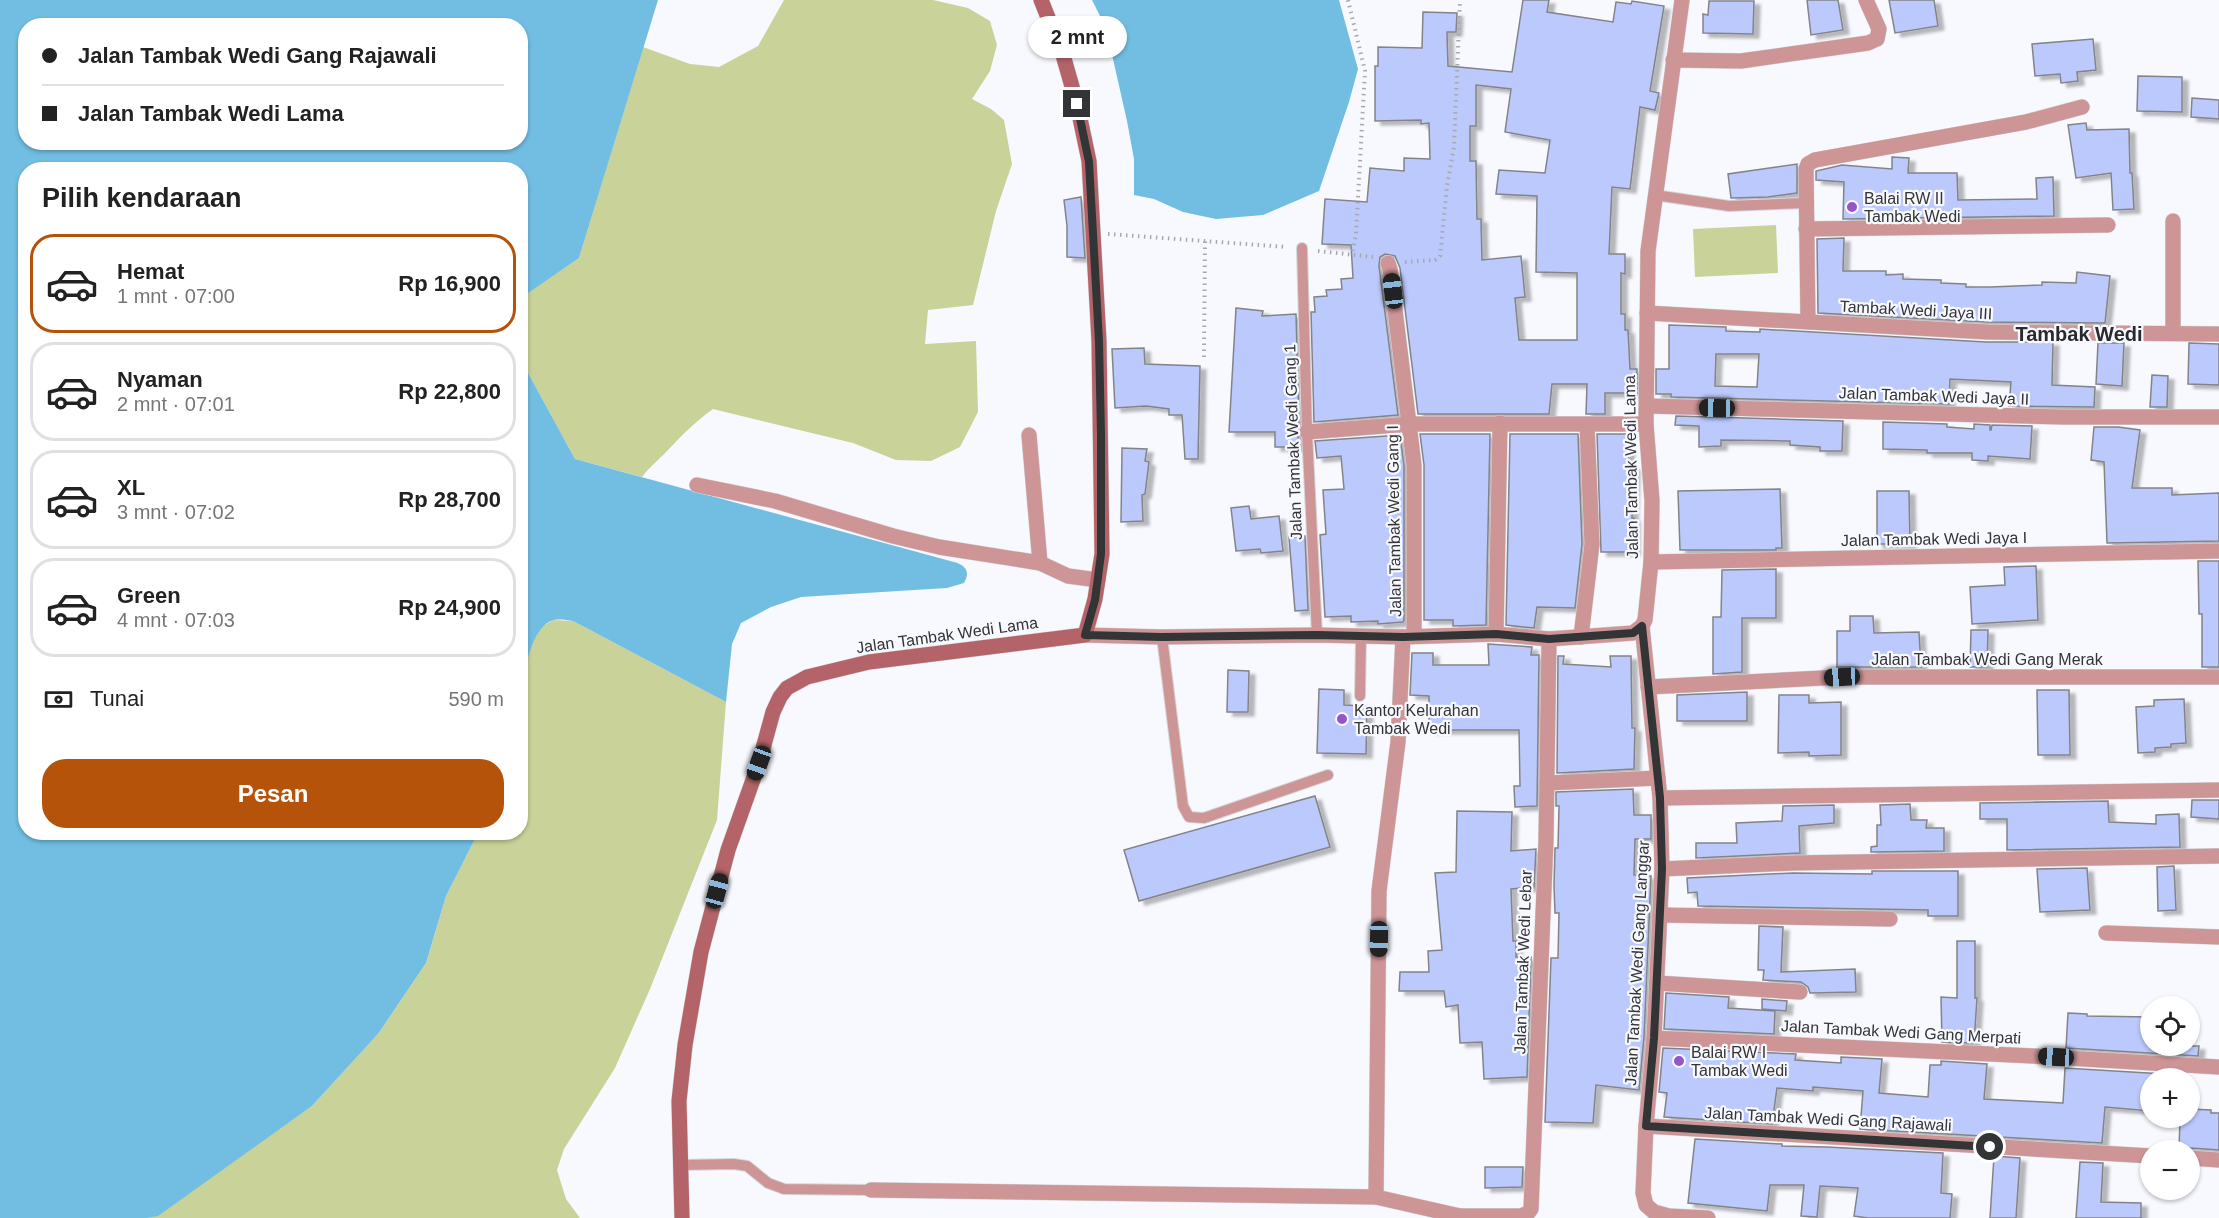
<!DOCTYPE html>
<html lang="id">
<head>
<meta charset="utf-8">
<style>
  :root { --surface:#fff; --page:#f6f6f6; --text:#222; --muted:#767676; --line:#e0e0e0; --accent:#b45309 }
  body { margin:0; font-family:Arial,sans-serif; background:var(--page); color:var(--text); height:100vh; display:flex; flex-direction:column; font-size:22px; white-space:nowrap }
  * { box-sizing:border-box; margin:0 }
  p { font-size:20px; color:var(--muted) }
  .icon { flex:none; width:33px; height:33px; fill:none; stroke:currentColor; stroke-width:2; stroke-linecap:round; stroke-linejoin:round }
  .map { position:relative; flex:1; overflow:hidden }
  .drawer { position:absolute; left:18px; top:162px; width:510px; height:678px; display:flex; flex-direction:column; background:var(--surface); border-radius:24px; box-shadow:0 2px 4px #0004 }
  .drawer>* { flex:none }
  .hud { position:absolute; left:18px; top:18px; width:510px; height:132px; border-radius:24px; box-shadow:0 2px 4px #0004; display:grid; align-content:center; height:132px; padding:0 24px; background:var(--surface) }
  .fabs { position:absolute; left:2140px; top:996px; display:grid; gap:12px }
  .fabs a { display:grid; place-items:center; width:60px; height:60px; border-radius:50%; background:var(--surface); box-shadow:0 2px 4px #0004; font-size:30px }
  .end { position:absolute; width:27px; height:27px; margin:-14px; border:8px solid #333436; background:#fff; box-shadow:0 0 0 3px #fff }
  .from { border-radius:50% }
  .bubble { position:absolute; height:42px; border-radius:21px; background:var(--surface); box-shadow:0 2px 4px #0004; font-size:20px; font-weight:800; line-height:42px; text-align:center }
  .car { position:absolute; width:18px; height:36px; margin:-18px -9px; border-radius:8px; box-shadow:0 0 4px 2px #0007; background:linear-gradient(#222 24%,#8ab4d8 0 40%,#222 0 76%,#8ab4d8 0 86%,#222 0) }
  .hud b { display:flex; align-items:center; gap:21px; height:57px; font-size:22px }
  .hud b+b { border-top:2px solid var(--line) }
  .hud i { width:15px; height:15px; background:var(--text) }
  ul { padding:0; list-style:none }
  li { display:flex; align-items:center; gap:18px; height:99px; margin:0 12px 9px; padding:0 12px; border:3px solid var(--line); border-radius:24px }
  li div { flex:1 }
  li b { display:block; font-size:22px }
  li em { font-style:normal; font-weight:800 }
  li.current { border-color:var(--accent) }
  li>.icon { width:54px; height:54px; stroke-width:1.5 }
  h2 { padding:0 24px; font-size:27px; line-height:72px }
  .pay { display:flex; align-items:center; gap:15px; height:66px; padding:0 24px; font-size:22px }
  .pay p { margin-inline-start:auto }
  .cta { display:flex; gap:12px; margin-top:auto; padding:12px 24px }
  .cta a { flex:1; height:69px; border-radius:24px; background:var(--accent); color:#fff; font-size:24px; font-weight:800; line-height:69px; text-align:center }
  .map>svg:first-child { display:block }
</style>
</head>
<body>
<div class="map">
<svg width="2219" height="1218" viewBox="0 0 2219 1218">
  <defs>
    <filter id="shadow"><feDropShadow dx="6" dy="4" stdDeviation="1.5" flood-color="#0004"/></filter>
  </defs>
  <rect width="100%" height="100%" fill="#f8f9fe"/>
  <g fill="#c9d298">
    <path d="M784,0H933L968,8L990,21L997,45L990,71L972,99L991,109L1004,120L1012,164L996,211L973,305L928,310L925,344L976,341L978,412L960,447L931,461L896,460L853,443L713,409C695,422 684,433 669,449C660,459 650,466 642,477L575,459L521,360L520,298L579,258L643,47L690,64L719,67L758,46Z"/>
    <polygon points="1776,225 1778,273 1695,277 1693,229"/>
    <path d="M554,620L573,621L726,702L717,820L650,989L615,1068L564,1149L557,1170L566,1199L580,1218H147L158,1215L312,1106L378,1034L426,963L446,896L478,833L520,832C521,788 512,658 542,627C545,624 550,622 554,620Z"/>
  </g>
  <g fill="#71bee2" fill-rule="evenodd">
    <path d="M0,0H658L579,258L521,298L520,170H26V832L478,833L446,896L426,963L378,1034L312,1106L158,1216L147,1218H0ZM26,26H520V142H26Z"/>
    <polygon points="1092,0 1339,0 1358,69 1349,102 1319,191 1263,215 1216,219 1183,212 1154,199 1134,195 1134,159 1127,121 1106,28"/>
    <path d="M521,360L575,459L954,562C965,565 971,571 964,583L947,588L801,597L771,607L741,623L732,644L726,702L573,621C567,620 559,619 554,620C530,626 525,673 521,694Z"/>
  </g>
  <g fill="#bbc9fd" stroke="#838489" stroke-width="1.5" fill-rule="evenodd" filter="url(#shadow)">
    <path d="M1523,0H1549L1547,12L1613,22L1616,2L1631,4L1632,1L1664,6L1650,91L1659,93L1655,110L1640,107L1630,189L1612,187L1609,254H1625V274L1621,273V314H1625V330H1628L1630,369H1637V393H1605V414H1586L1587,384H1552L1549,414H1418L1400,268L1395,256L1385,254L1380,257L1379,266L1398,415L1314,422L1311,312H1315L1314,297L1327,296L1326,290L1342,289L1341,279L1353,278L1351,245L1322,244L1325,199L1367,202L1370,168L1404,171V158L1430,159L1429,123L1421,124V120L1375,121V66H1378V47L1422,48L1423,12L1457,13L1456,32H1447L1448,66L1512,72ZM1476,85L1511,89L1505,132L1550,140L1545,173L1499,170L1496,194L1537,196L1536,272L1577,273V340H1519L1515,298L1525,297L1521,256L1482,260L1481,219H1477L1476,161H1470V126H1476Z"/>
    <polygon points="1807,0 1838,0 1843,30 1811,35"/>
    <polygon points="1889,0 1934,0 1938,26 1895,33"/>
    <polygon points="1709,1 1754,1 1753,34 1703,33 1703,14 1708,15"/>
    <polygon points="2093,39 2096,70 2077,72 2078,81 2061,83 2060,74 2035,76 2032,44"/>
    <polygon points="2138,76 2182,77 2182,112 2137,111"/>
    <polygon points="2192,98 2219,100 2219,119 2191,117"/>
    <polygon points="2086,123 2087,130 2129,129 2130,173 2132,173 2134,209 2113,210 2111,173 2076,178 2068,125"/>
    <polygon points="1892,157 1909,158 1908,173 1957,173 1958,200 2037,199 2036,178 2053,177 2054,216 1843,219 1844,182 1816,180 1816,171 1842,165 1892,169"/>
    <polygon points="1797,164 1797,193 1768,197 1731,198 1728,174"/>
    <polygon points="1081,197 1085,258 1067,257 1067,226 1064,200"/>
    <polygon points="1844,238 1843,271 1886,271 1886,275 1903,274 1903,279 1941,280 1941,283 1966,284 1966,287 1990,287 2042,285 2042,282 2076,283 2077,272 2110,276 2105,323 1987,322 1818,313 1817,239"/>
    <polygon points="1236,308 1263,311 1262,316 1296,314 1299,426 1297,432 1300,447 1275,447 1275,432 1229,432"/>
    <path d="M1669,325L1726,327V331L1760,332V329L1986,342H2053L2052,385L2095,387L2094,407L2009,406L2011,382L1950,379L1949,404L1671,397V394H1656V369H1669ZM1716,354H1759L1757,387L1715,386Z"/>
    <polygon points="2098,343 2124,343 2122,386 2096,384"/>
    <polygon points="2189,343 2219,344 2219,385 2188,384"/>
    <polygon points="1144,348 1145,364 1200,366 1198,459 1185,459 1182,415 1169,415 1169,409 1146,406 1115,408 1112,349"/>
    <polygon points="2152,375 2168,376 2167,407 2150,407"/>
    <polygon points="1676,416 1843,421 1842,451 1820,451 1820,447 1790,445 1790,441 1721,440 1721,446 1699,447 1699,426 1675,425"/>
    <polygon points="1883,422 1947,424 1947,427 1974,429 1974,424 1990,425 1990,430 1991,430 1992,425 2032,426 2030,459 1988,456 1988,461 1972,460 1972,453 1927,453 1927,450 1883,449"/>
    <polygon points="2094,427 2118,427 2140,430 2132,488 2172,488 2172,495 2219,493 2219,541 2107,543 2104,462 2091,460"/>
    <polygon points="1420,434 1490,434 1486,625 1453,626 1453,620 1424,620 1424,465"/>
    <polygon points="1510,434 1578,434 1582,544 1575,608 1537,607 1534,628 1506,625"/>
    <polygon points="1597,434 1628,434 1629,467 1634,467 1632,518 1634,518 1634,552 1601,552"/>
    <polygon points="1400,435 1404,466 1404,620 1403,622 1378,624 1378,621 1351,622 1351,616 1325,617 1320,535 1326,534 1323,490 1344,489 1341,456 1317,458 1315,441"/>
    <polygon points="1122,448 1147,449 1145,461 1149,462 1145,494 1142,495 1143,521 1121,522"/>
    <polygon points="1780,489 1782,548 1776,548 1776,550 1680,550 1678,491"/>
    <polygon points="1877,491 1909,491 1910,544 1877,544"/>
    <polygon points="1249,506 1251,519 1279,516 1283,551 1261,553 1260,549 1236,551 1231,508"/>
    <polygon points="1305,536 1308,610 1295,611 1289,537"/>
    <polygon points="2198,561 2219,561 2219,667 2202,667 2202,614 2199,614"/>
    <polygon points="2036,566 2038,620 1972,624 1970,587 2005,585 2004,567"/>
    <polygon points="1776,569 1776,618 1742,618 1742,672 1713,674 1713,617 1721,617 1722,570"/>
    <polygon points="1850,616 1873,616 1874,633 1919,632 1921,667 1837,667 1837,631 1850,631"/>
    <polygon points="1971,630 1988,630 1987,667 1970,667"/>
    <polygon points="1488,644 1532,647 1531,655 1539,655 1537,806 1515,807 1514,786 1520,786 1519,730 1429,730 1429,696 1410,695 1412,653 1433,653 1433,665 1489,665"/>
    <polygon points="1558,656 1564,656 1563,664 1611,667 1610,656 1631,656 1632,728 1635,728 1634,769 1557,773"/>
    <polygon points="1228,670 1249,671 1248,712 1227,712"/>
    <polygon points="1319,689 1344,690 1344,705 1367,706 1366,754 1317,753"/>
    <polygon points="2037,690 2069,690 2070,755 2038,755"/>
    <polygon points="1747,692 1747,721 1677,721 1677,695"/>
    <polygon points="1779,695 1809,695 1809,703 1841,702 1841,755 1809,756 1809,752 1778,753"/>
    <polygon points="2184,699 2186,743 2171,744 2171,747 2155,748 2155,752 2138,753 2136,707 2154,706 2154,700"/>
    <polygon points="1633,789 1634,815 1651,815 1651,839 1635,839 1634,875 1651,876 1644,1037 1639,1090 1596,1085 1593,1123 1545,1122 1551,958 1558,958 1559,913 1555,913 1554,886 1555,848 1558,848 1559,806 1556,806 1556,792"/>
    <polygon points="1315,796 1330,847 1139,901 1124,850"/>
    <polygon points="2192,800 2219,800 2219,819 2191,817"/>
    <polygon points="2108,801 2109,822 2156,824 2156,815 2179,814 2180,847 2007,850 2007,819 1980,819 1980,803"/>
    <polygon points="1910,804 1911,820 1927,820 1926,828 1944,828 1944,851 1871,852 1871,847 1877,846 1877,825 1881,825 1880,805"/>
    <polygon points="1834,805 1834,823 1799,826 1800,853 1696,858 1696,843 1737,843 1736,823 1782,821 1783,806"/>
    <polygon points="1457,811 1512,812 1511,851 1536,849 1534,887 1511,889 1513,941 1516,941 1516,957 1531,957 1527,1077 1484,1079 1482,1042 1460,1043 1458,1005 1446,1007 1444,991 1399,991 1400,972 1429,972 1428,951 1442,950 1435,873 1456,872"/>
    <polygon points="2174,866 2176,910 2158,911 2157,867"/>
    <polygon points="2087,868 2090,910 2040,912 2037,869"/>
    <polygon points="1872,871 1958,871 1958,916 1928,916 1928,910 1698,906 1697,892 1688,893 1687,878 1793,873 1872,874"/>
    <polygon points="1759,926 1783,927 1781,972 1855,969 1856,992 1810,993 1808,987 1801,982 1763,980 1764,970 1758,970"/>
    <polygon points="1957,941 1975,941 1975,998 1977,998 1974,1043 1942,1042 1941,997 1957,998"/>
    <polygon points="1666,993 1729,997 1728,1008 1775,1011 1774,1034 1664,1029"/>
    <polygon points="1762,999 1787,1001 1786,1011 1762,1009"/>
    <polygon points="2068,1013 2087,1014 2087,1016 2151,1017 2151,1046 2199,1046 2198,1056 2066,1048"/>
    <polygon points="1663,1048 1796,1054 1795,1060 1841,1063 1841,1057 1882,1059 1879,1093 1928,1097 1930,1065 1941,1065 1941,1061 1987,1064 1984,1099 2063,1103 2065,1068 2181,1075 2180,1078 2151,1078 2151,1111 2105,1107 2102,1143 1860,1129 1863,1091 1813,1087 1813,1091 1777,1088 1772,1124 1664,1117 1667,1093 1659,1092"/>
    <polygon points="2190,1109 2211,1110 2211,1113 2219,1113 2219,1150 2191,1148 2179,1150 2180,1118 2190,1118"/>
    <polygon points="1695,1139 1782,1144 1782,1146 1827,1147 1943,1153 1941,1193 1952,1194 1950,1218 1868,1218 1854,1216 1858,1188 1820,1186 1817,1217 1801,1216 1804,1185 1770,1185 1767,1211 1688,1203"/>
    <polygon points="1994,1156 2020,1158 2016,1218 1990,1218"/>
    <polygon points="2080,1162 2103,1163 2101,1202 2141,1203 2141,1218 2076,1218"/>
    <polygon points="1485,1167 1523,1167 1522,1187 1485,1188"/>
  </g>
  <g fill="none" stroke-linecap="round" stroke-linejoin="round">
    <g stroke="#d5d6da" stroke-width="12">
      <g id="lane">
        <polyline points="1655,195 1729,206 1806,203"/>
        <polyline points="1302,248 1307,432 1317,635"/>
        <polyline points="1162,637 1183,806 1189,817 1204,818 1328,775"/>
        <polyline points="1360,696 1361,636"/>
        <polyline points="680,1165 734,1164 747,1166 768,1183 784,1189 871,1190"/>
      </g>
    </g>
    <g stroke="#d5d6da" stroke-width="16">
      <g id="street">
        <polyline points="1673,60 1741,61 1868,43 1877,39 1879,29 1866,0"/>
        <polyline points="1806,229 2108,225"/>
        <polyline points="1388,263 1390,269 1414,465 1414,636"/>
        <polyline points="1647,313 1987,332 2219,334"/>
        <polyline points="1808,322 1806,169 1808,164 1815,160 2026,122 2082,107"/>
        <polyline points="2173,333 2173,221"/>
        <polyline points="1648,406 2063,417 2219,417"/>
        <polyline points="1307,432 1410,424 1646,424"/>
        <polyline points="1029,435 1040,563"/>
        <polyline points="697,485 775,501 893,536 939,547 1040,563 1068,576 1098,580"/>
        <polyline points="1651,562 2219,551"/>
        <polyline points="1642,626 1660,798 1662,869 1654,1038 1646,1126 1643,1193 1646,1205 1654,1212 1669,1216 1708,1218"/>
        <polyline points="1496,634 1500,423"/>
        <polyline points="1085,635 1162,637 1317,635 1403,637 1496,634 1549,639 1633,633 1642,626 1645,620 1651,562 1652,501 1646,424 1648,251 1682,0"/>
        <polyline points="1581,637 1592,544 1587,425"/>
        <polyline points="1648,687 1842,677 2219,677"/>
        <polyline points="1547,783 1658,778"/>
        <polyline points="1660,798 2219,790"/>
        <polyline points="1662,869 1793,863 2219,856"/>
        <polyline points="1660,915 1890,919"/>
        <polyline points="2106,933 2219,937"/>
        <polyline points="1657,983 1800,992"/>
        <polyline points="1654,1038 2033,1056 2219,1067"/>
        <polyline points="1646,1126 2151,1156"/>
        <polyline points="2190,1158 2219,1160"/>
        <polyline points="871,1190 1376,1197 1460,1216"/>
        <polyline points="1376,1197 1379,891 1398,742 1403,637"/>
        <polyline points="1459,1218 1460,1216 1521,1216 1528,1213 1531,1209 1546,840 1549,639"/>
      </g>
    </g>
    <g stroke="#d5d6da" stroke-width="16">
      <polyline id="secondary" points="682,1218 679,1101 685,1045 701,952 728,850 759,763 773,712 780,697 787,688 807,677 869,662 1085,635 1095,599 1102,554 1099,341 1089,161 1077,104 1063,55 1041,0"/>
    </g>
    <g stroke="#a8a9ad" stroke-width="4" stroke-dasharray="1.5 4.5" stroke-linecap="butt">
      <polyline points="1348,0 1365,71 1356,234 1352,254"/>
      <polyline points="1108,234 1287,247"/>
      <polyline points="1318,251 1373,257"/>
      <polyline points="1405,262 1435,260 1440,256 1447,186 1454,147 1460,0"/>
      <polyline points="1204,357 1205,241"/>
    </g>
    <use href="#lane" stroke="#ce9597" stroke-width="10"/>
    <use href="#street" stroke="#ce9597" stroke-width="15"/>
    <use href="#secondary" stroke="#b46468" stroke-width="15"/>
  </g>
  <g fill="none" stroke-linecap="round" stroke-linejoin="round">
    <polyline stroke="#333436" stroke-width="8" points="1077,104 1089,162 1099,341 1101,434 1101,554 1095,600 1085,635 1162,637 1317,635 1403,637 1496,634 1549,639 1633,633 1642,626 1660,798 1662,869 1654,1038 1646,1126 1990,1147"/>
  </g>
  <g fill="#9455cb" stroke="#f8f9fe" stroke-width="2">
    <circle cx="1852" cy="207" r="6"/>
    <circle cx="1342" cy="719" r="6"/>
    <circle cx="1679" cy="1061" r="6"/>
  </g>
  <g text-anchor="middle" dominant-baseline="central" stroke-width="4.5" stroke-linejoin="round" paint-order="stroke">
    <g font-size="16" fill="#333436" stroke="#f8f9fe" text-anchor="start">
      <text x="1864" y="198">Balai RW II<tspan x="1864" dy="18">Tambak Wedi</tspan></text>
      <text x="1354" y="710">Kantor Kelurahan<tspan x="1354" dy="18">Tambak Wedi</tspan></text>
      <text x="1691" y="1052">Balai RW I<tspan x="1691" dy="18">Tambak Wedi</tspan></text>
    </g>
    <g font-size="16" fill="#333436" stroke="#f8f9fe">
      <text transform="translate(1916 310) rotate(3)">Tambak Wedi Jaya III</text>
      <text transform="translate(1934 396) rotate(2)">Jalan Tambak Wedi Jaya II</text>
      <text transform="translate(1293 442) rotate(-92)">Jalan Tambak Wedi Gang 1</text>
      <text transform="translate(1631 467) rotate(-91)">Jalan Tambak Wedi Lama</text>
      <text transform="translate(1394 521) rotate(-91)">Jalan Tambak Wedi Gang I</text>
      <text transform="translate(1934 539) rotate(-1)">Jalan Tambak Wedi Jaya I</text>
      <text transform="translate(947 635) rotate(-8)">Jalan Tambak Wedi Lama</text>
      <text x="1987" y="659">Jalan Tambak Wedi Gang Merak</text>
      <text transform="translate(1523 962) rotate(-88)">Jalan Tambak Wedi Lebar</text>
      <text transform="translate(1637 963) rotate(-87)">Jalan Tambak Wedi Gang Langgar</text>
      <text transform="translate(1901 1032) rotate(3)">Jalan Tambak Wedi Gang Merpati</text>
      <text transform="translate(1828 1119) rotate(3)">Jalan Tambak Wedi Gang Rajawali</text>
    </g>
    <g font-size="20" font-weight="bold" fill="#292a2e" stroke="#f8f9fe">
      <text x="2079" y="334">Tambak Wedi</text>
    </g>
  </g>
</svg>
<div class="fabs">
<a><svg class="icon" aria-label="locate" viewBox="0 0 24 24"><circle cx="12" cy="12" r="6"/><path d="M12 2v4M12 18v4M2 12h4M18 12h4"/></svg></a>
<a>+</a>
<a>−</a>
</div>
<i class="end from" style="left:1990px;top:1147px"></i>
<i class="end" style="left:1077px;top:104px"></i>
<div class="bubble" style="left:1028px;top:16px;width:99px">2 mnt</div>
<i class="car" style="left:1393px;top:291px;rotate:353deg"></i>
<i class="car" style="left:1717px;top:408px;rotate:271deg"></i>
<i class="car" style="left:1842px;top:677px;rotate:267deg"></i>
<i class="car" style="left:759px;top:763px;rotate:200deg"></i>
<i class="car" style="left:717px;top:891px;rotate:15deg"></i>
<i class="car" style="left:1379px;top:939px;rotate:181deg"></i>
<i class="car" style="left:2056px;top:1057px;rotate:273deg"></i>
<div class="hud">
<b><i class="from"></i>Jalan Tambak Wedi Gang Rajawali</b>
<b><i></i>Jalan Tambak Wedi Lama</b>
</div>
<section class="drawer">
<h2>Pilih kendaraan</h2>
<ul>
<li class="current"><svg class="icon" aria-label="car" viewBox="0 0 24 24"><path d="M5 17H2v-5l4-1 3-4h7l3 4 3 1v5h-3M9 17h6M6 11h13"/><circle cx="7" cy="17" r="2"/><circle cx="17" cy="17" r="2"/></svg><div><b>Hemat</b><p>1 mnt · 07:00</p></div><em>Rp 16,900</em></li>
<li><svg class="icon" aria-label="car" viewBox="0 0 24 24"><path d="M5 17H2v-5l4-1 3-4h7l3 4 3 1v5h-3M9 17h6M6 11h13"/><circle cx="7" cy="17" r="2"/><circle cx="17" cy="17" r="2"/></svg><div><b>Nyaman</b><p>2 mnt · 07:01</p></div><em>Rp 22,800</em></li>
<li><svg class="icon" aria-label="car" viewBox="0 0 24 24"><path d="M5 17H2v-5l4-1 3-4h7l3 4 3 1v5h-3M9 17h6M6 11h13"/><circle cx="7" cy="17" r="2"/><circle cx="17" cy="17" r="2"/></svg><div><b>XL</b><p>3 mnt · 07:02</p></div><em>Rp 28,700</em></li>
<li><svg class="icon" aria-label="car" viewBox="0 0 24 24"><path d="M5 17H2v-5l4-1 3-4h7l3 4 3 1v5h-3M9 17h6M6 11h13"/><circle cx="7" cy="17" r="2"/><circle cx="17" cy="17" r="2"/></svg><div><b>Green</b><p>4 mnt · 07:03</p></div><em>Rp 24,900</em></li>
</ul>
<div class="pay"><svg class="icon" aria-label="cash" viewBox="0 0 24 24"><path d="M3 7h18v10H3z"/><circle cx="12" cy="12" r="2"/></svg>Tunai<p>590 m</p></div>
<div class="cta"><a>Pesan</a></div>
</section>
</div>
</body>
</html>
